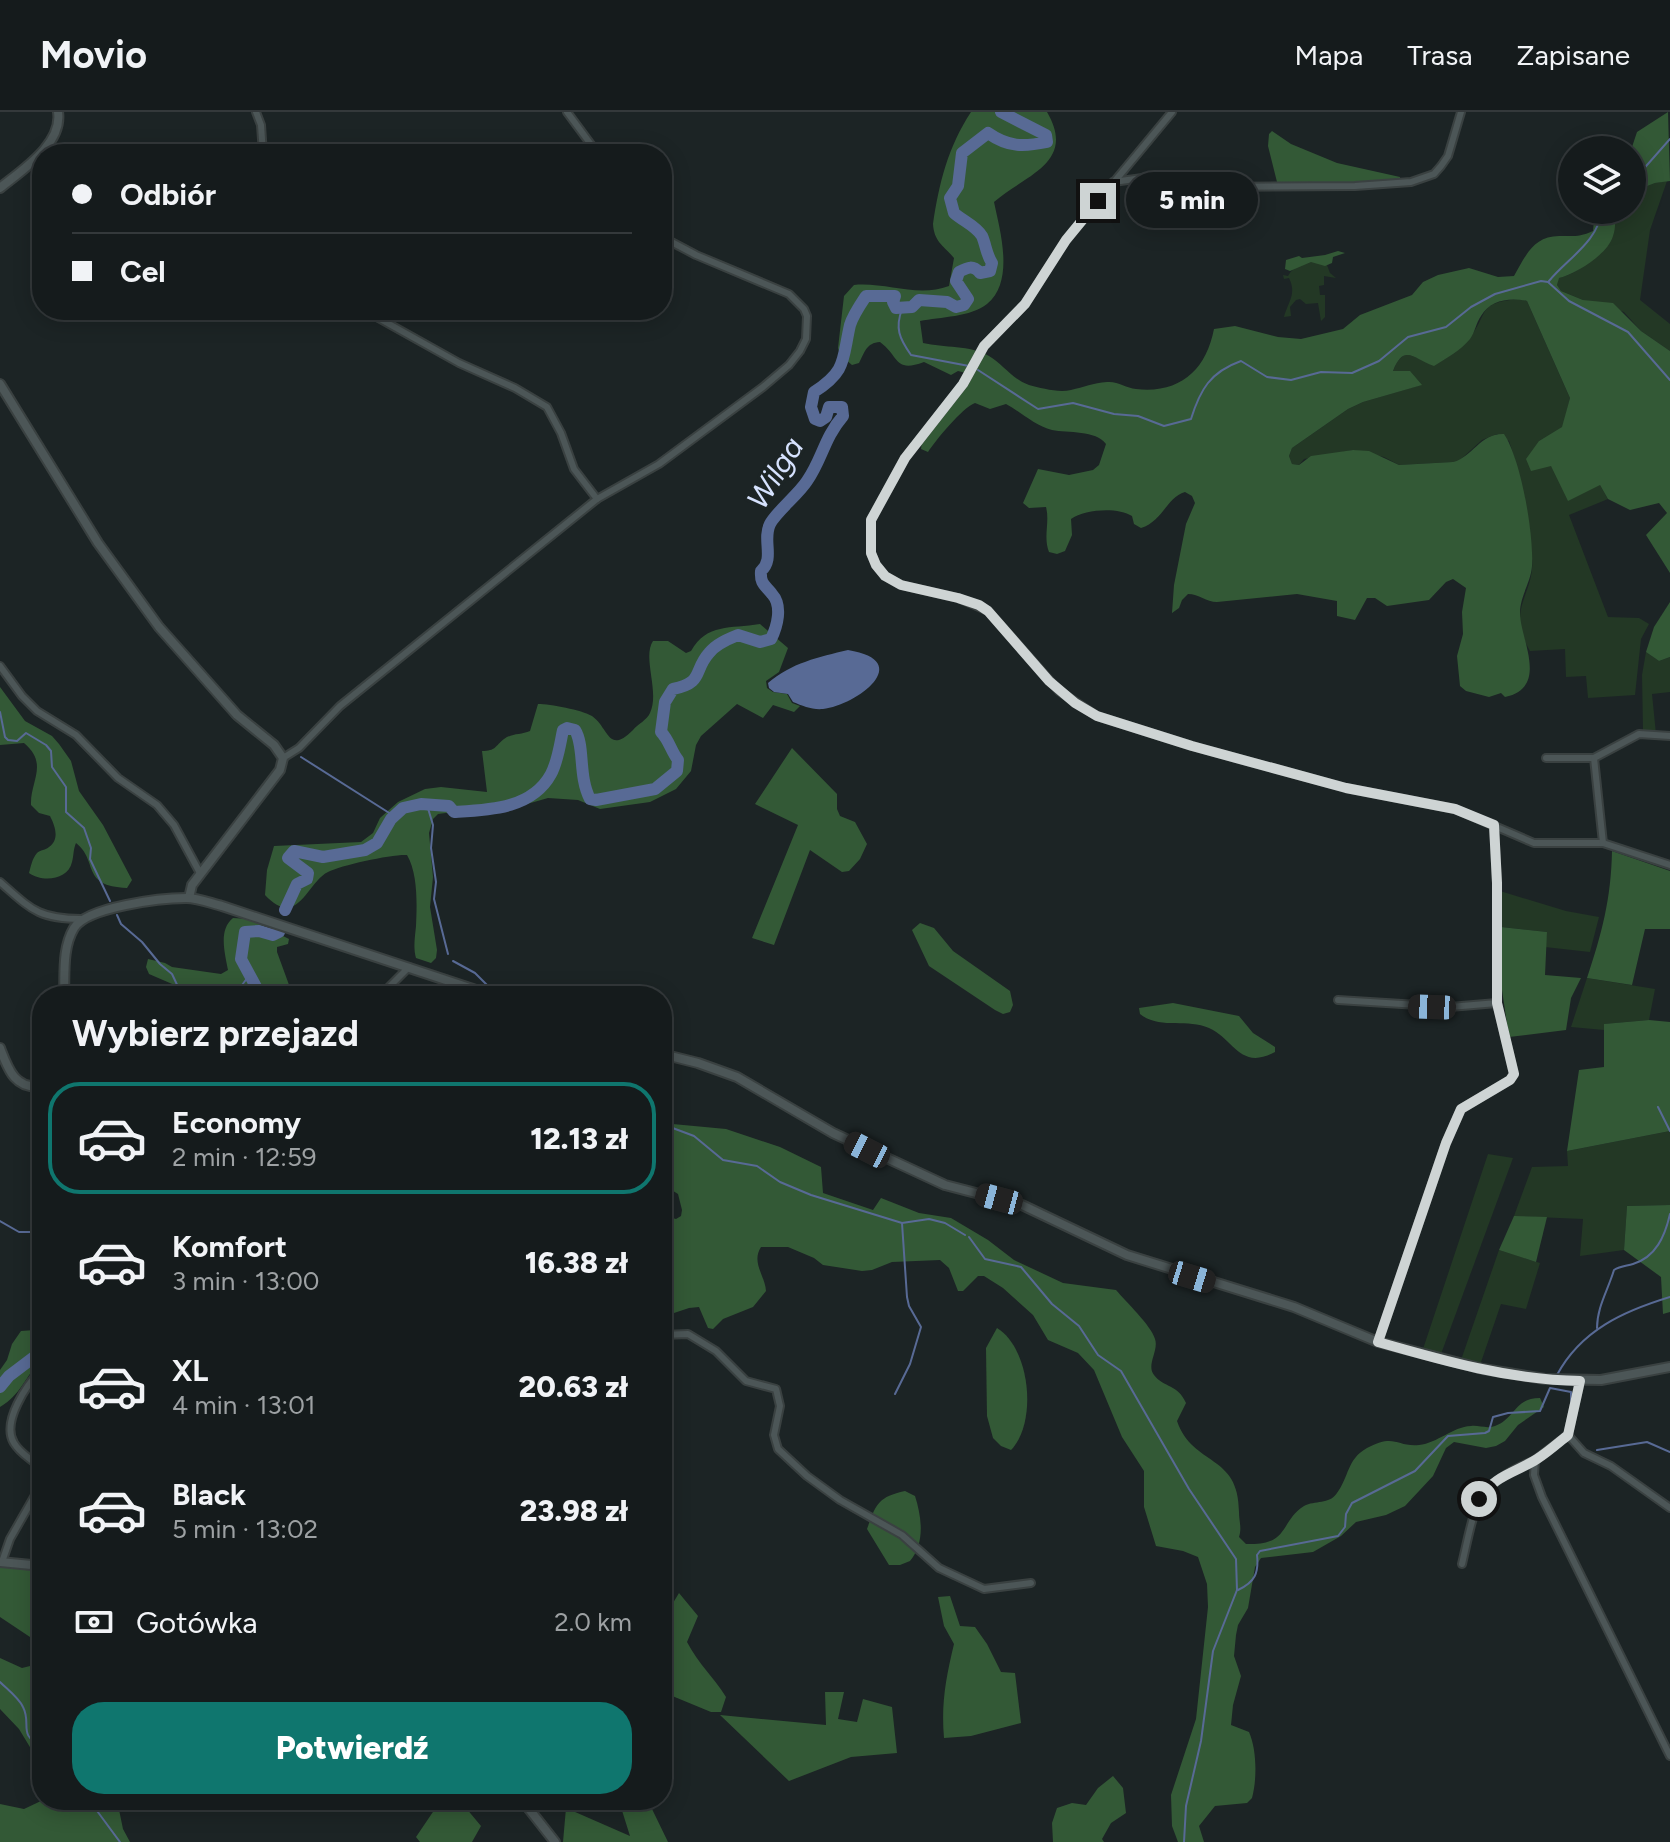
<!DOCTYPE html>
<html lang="pl">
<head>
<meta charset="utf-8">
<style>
  :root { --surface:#151b1c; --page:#222829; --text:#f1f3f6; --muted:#9da1a3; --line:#34393b; --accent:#0f766e }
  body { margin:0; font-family:Figtree,sans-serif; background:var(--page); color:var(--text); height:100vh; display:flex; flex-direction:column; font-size:30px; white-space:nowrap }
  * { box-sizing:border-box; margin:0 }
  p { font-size:26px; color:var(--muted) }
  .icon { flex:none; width:44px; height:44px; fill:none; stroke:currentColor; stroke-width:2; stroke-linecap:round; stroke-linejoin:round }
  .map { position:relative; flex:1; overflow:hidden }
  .panel { position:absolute; left:32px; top:874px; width:640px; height:824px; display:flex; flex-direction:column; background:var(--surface); border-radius:32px; box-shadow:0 4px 20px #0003,0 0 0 2px var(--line) }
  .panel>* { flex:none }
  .guide { position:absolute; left:32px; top:32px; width:640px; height:176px; border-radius:32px; box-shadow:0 4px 20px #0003,0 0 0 2px var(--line); display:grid; align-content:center; height:176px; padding:0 40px; background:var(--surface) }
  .controls { position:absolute; left:1558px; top:24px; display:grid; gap:16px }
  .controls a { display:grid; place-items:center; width:88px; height:88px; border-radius:50%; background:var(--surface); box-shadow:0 4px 20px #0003,0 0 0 2px var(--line); font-size:40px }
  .end { position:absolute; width:36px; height:36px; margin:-18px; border:10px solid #ced4d4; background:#111; box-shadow:0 0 0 4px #111 }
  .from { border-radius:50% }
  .bubble { position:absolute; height:56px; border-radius:28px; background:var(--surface); box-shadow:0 4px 20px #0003,0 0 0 2px var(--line); font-size:26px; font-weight:800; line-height:56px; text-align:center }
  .car { position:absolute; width:24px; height:48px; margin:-24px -12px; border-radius:10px; box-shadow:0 0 6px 2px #0007; background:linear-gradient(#222 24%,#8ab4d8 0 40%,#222 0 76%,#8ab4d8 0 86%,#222 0) }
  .guide b { display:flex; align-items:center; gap:28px; height:76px; font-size:30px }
  .guide b+b { border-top:2px solid var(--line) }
  .guide i { width:20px; height:20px; background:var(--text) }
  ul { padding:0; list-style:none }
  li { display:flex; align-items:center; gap:24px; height:112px; margin:0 16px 12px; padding:0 24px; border:4px solid transparent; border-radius:32px }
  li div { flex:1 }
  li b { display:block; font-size:30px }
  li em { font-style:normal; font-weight:800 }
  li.active { border-color:var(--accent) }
  li>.icon { width:72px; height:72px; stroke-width:1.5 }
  h2 { padding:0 40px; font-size:36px; line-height:96px }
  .pay { display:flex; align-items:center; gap:20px; height:88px; padding:0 40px; font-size:30px }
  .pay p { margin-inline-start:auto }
  .button { display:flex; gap:16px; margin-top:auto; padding:16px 40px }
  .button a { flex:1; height:92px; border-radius:32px; background:var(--accent); color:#fff; font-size:32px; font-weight:800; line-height:92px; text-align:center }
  header { display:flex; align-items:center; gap:48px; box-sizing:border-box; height:112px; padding:0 40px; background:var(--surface); border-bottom:2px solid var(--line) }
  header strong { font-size:38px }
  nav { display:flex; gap:44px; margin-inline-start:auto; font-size:28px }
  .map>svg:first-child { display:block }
</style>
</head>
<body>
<header>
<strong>Movio</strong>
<nav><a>Mapa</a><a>Trasa</a><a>Zapisane</a></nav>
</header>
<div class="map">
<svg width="1670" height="1730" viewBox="0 0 1670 1730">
  <rect width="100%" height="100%" fill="#1c2425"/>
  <g fill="#233825">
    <path d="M1667,69L1650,118L1640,188L1670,212V239L1641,219L1624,200L1583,188L1561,179L1557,173L1558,166C1592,159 1605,128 1616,98H1632V80L1655,71Z"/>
    <path d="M1316,149L1327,153L1330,161L1336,166L1324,164V173L1319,174L1320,183H1325V205L1321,209L1318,191L1306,192L1300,187L1296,188L1290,195L1291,204L1284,205C1288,190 1297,182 1289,166L1284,167L1283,163L1288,164C1293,154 1306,150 1316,149Z"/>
    <path d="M1519,187L1527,189L1570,286L1563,315L1539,329L1551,354L1600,373L1608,387L1569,403L1608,505L1639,506L1649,512L1641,527L1635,583L1588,586L1586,564L1566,565L1565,537L1530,539C1505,496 1535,483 1532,447C1530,407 1522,367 1509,329L1497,322L1482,328L1460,348L1453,350L1399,353L1384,345L1353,338L1304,347L1299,353L1292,352L1289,344L1292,336L1348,297L1363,290L1421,273L1393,259C1404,230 1415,248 1434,253C1447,246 1460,239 1469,227C1490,200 1476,191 1519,187Z"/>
    <polygon points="1646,540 1659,549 1670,545 1670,580 1652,582 1656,622 1643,619 1642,563"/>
    <polygon points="1500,779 1566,799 1599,805 1590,840 1545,835 1547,820 1501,815"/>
    <polygon points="1587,866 1655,877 1649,908 1605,912 1604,918 1571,915"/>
    <polygon points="1670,1019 1670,1093 1627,1094 1624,1138 1580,1144 1583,1107 1514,1104 1532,1055 1568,1054 1567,1039"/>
    <polygon points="1488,1042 1513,1046 1441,1242 1423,1237"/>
    <polygon points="1499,1138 1540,1151 1526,1197 1501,1192 1480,1253 1461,1248"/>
  </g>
  <g fill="#335936">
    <path d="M971,0H1047C1077,51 1025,63 994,90C1000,119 1015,169 987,192C971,205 940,205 920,209L923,231C944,236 970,233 989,244C1003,252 1013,268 1029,273C1041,276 1058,281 1071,278C1084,275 1093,271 1107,270C1118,269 1126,276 1136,277C1180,282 1206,258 1214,217L1235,214L1278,225L1301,227L1343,217L1360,203L1412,183L1423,170L1438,163L1469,156L1498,165L1514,164C1526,143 1534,123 1561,124C1574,124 1580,125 1593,119L1595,98H1616C1615,106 1616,116 1613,124C1608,142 1576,162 1559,166L1557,173L1561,179L1583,188L1613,191L1641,219L1670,239V461L1646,423L1667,401L1659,391L1630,398L1608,387L1600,373L1568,389L1551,354L1531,359L1526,347L1539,329L1562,315L1570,286L1527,189C1510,185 1490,188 1481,204C1476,211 1475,220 1470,227C1460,239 1447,246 1434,254C1415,248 1404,230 1393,259H1410L1422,273L1363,290L1348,297L1292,336L1289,344L1292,352L1299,353L1311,344L1353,338L1369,339L1399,353L1453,350C1473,345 1480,321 1504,322C1521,347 1534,423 1532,454C1531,470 1520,484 1520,501C1520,527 1550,575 1505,585L1501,581L1489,585L1466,579L1460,574L1457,544L1463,522L1462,500L1466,476L1453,467L1446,470L1429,488L1387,494L1375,486H1367L1355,508L1337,504V489L1297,482L1217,490C1206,490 1199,482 1188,482L1182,488L1179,496L1172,501L1174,473L1186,412L1195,391L1192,384L1185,380C1166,386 1163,409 1141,416L1134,412L1132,404C1118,395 1085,397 1071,407L1072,423L1065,439L1057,442L1049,440C1043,425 1050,410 1046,395L1029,396L1023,391L1038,357L1069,363L1093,358L1099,353L1106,332C1096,318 1068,321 1052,318C1035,314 1021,300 1006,292L990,297L975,291C962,296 936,328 928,340L921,337L922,329L970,267L966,261L958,259L951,263L924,250C894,261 900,245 880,230C866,231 865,240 859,251L852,253L840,243L838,236L844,184L854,173C886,170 918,186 949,174L954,146C944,134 934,130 933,112C939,71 948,35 971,0Z"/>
    <polygon points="1668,0 1670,69 1655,71 1632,80 1632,35 1637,20"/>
    <polygon points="1272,19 1291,32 1337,51 1400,65 1400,69 1360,71 1277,70 1268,34 1269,22"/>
    <polygon points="1338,139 1345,141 1333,145 1332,151 1325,154 1311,150 1290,159 1285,157 1286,148 1299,144 1302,146 1325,143"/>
    <polygon points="1670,490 1670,545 1659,549 1646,540 1654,515"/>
    <path d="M760,512L788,536L779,560L766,569L767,576L773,580L787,582L792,591L800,594L794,600L773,593L763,606L737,592L701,624L696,633L691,659L676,677L650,690L600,697L578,688L548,686L499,700L461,699L438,702L433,707L429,721L433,765L430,795L437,838L436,846L431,851L416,846C413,836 415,825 416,814C417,792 418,762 407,743C393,742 341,753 328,760C307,770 298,818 265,783L267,758L274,734L361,730L373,721L380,706L398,690L425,677L441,675L487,680L482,639C496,639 495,634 504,627C512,621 521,623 530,619L538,592C550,592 582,598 592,604C609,616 608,643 633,618C638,612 647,608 650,601C660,580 642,545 653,529H668L686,541L691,539C707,511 730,517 760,512Z"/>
    <path d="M0,575L25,609L52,624L59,632L71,649L79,679L103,713L132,768L127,776C80,774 99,749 76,731C73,738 74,743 72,750C68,769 41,770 29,761C31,754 32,747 37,741C40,738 46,738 49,735C60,727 55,714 50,704L39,701L31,693C30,669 49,652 24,631L0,633Z"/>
    <polygon points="792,636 837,682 837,697 840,704 855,710 867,732 860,747 849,759 842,760 810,738 774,833 752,826 798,713 755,692"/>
    <path d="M1612,739L1670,759V817H1645L1632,873L1587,866C1602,821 1611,787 1612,739Z"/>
    <path d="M233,806L249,807L289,827L288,832L277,835V840L292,881L301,884H200L149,862L146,855L148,847L165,851L172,855L221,862L228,858C225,841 218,818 233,806Z"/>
    <polygon points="920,811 934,816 953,839 1010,879 1013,893 1010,900 1003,902 995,898 929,854 912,818"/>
    <polygon points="1501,815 1547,820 1545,863 1581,866 1571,886 1566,918 1509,925 1502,878"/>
    <path d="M1173,891L1239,904L1253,921L1275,935V940C1240,959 1234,927 1209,916C1187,906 1160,918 1140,902L1139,896Z"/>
    <polygon points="1649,908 1670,910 1670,1019 1567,1039 1579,958 1604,955 1604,912"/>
    <path d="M662,1011L726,1017L780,1035L821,1055L823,1081L873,1098L881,1086L919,1101L951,1106L988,1128L1014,1148L1063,1171L1116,1178C1126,1190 1151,1213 1155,1227C1159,1239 1146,1253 1154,1263C1164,1276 1178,1272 1186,1291L1177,1309C1193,1355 1239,1341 1239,1400C1239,1409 1242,1416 1239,1425L1246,1432C1290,1434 1279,1410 1304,1394C1315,1388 1329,1393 1337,1381C1349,1365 1347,1347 1367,1336C1395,1321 1396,1335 1419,1333C1438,1331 1452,1315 1471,1314C1479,1313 1486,1317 1495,1314C1516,1306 1514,1286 1540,1286L1544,1295L1518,1313L1505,1329L1496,1334L1486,1336L1454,1330L1446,1336L1433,1364L1405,1394L1386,1403L1356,1410L1341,1424L1313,1440L1261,1446L1255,1455L1248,1496L1238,1513L1236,1523L1234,1544L1241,1564L1233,1593L1231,1613L1249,1620C1257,1638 1257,1668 1252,1686L1247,1691L1215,1694L1199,1714L1204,1730H1178L1172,1714L1171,1683L1196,1607L1208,1495L1207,1472L1198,1445L1183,1439L1156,1434L1144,1395V1359L1122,1325L1094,1258L1078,1241L1048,1228L1033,1203L1003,1176L984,1164H978L963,1179H958L949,1156L940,1148L892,1150L872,1158L862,1159L823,1153L814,1146L788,1135H761C751,1151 765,1163 766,1179L753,1195L723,1207L713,1217L708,1216L699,1195L689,1196L662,1205V1103L676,1107L681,1104L682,1098L678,1082L662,1072Z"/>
    <polygon points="1670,1093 1670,1200 1663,1202 1661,1165 1624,1138 1627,1094"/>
    <polygon points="1514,1104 1547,1105 1536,1150 1499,1138"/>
    <path d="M42,1163V1248C24,1265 22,1282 0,1295V1258L7,1248L12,1232L21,1219L35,1218C49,1202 30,1184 35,1165Z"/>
    <path d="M997,1216C1030,1236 1038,1310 1011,1338L1001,1334L993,1326L987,1304L986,1236Z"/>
    <path d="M905,1379L915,1384C922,1406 925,1431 910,1449L900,1453H889L867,1417C876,1392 878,1385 905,1379Z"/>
    <polygon points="0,1455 19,1456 42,1460 42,1533 0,1505"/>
    <path d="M679,1481L698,1504L687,1530C699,1553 713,1564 726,1585L721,1600H711L665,1581L662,1559V1500L670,1496Z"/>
    <path d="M950,1484L960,1514L975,1515L987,1532L1001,1560L1015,1561L1021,1611L971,1624L944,1626C941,1592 946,1565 954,1532L944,1514L938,1485Z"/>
    <polygon points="42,1544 42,1655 19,1617 0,1597 0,1546 22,1556 30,1554 34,1546"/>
    <polygon points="825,1580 844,1580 838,1607 857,1610 863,1587 892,1595 897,1641 851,1645 789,1669 720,1603 826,1613"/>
    <polygon points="1113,1664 1123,1676 1126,1701 1111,1711 1102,1727 1104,1730 1053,1730 1052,1711 1057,1696 1072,1691 1086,1693 1098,1676"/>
    <polygon points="43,1688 117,1688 123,1717 130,1730 0,1730 0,1692 24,1697"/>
    <polygon points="441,1688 471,1688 466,1696 481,1714 472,1730 420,1730 416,1725"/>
    <polygon points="619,1689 652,1697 668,1730 563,1730 566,1696 630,1724"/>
  </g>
  <path fill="#586a95" d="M848,538C916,549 857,593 823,597C812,598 803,594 793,590L788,582L774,580L769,576L768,571C791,551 819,545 848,538Z"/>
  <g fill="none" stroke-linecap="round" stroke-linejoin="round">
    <g stroke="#586a95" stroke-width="2">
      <polyline points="1632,65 1640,61 1670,27"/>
      <path d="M1549,169C1568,146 1598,130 1602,98"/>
      <path d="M902,197C895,216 899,226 911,243L969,254"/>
      <path d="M978,258L1038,297L1073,291L1114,302L1138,304L1164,314L1191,307C1200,278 1210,260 1241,249L1267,265L1291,268L1321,260L1352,261L1379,249L1408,225L1446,215L1471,195L1495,182L1541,169L1548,170L1569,189L1628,220L1670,268"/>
      <polyline points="0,600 5,625 8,628 17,629 26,621 46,633 51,639 52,655 66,675 66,700 84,716 91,736 90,747 110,789"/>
      <polyline points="301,645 394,704"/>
      <polyline points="427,693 433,713 431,736 436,770 434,787 448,842"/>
      <polyline points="117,803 121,812 142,830 160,852 172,862 180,879 205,874 222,879 223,884"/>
      <polyline points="453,849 475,861 492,878"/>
      <polyline points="241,884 242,873 248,865"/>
      <polyline points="1658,995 1670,1019"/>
      <polyline points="662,1012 694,1024 723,1048 757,1054 780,1070 811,1083 902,1111 929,1107 945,1111 965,1123"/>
      <polyline points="0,1109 19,1120 42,1120"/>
      <polyline points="969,1125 985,1147 1021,1155 1052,1192 1079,1214 1098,1243 1121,1259 1189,1377 1236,1447 1237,1478 1213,1539 1201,1629 1186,1694 1184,1730"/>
      <path d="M1597,1216C1597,1195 1608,1178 1614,1158C1620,1154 1626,1154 1633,1152C1656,1145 1665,1124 1670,1102"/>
      <path d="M1557,1263C1581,1218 1624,1199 1670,1185"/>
      <polyline points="895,1282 910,1252 921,1215 909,1194 907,1185 902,1111"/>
      <polyline points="1597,1338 1647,1330 1670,1340"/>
      <path d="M1238,1478C1255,1470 1259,1461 1257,1443L1260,1439L1338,1424L1345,1415L1346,1402L1352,1391L1415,1359L1448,1324L1485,1321L1489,1319L1493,1305L1508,1301L1540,1299L1550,1276L1571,1280V1297"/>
      <path d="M0,1570C7,1577 19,1586 23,1595C32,1612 17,1624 42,1633"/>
      <polyline points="89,1688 120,1730"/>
    </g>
    <g stroke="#586a95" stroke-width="12">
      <path d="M285,798L297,772L307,767L308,761L288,746L294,739L323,745L365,738L377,731L391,707L403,696L421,692L449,694L454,700C489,698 532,697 551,662C558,649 560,632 563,618L567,616L575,618C585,634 578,664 590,687L596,688L655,677L677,659L678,648C671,639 669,628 661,620L665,590L673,577C704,571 693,559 709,541C716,532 728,527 738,523L760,530L771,527C777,515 783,494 772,482C765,473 760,472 761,459C775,447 762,428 770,412C776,400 798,383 807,369C822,348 824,326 843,304L842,295H829L826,305L820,309L815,307L811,295L814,280C847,259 842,248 850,213C853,203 860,193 866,184H895L893,190L896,196L912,195L919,188L947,190L956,195L964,193L968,187L956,169L959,160C968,155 973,153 980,161L990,159L992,151C986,142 986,133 982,124C976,114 963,109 954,101L950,86L958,74L962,41L988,21C1008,35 1023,35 1047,30L1046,23L1001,0"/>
      <polyline points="261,884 241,847 245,820 259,819 273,823 279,820"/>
      <polyline points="0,1275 9,1264 42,1239"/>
    </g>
    <g stroke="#3a4141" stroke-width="10">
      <g id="minor">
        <polyline points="256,0 261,13 263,42"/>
        <polyline points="567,0 598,42"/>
        <polyline points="1172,0 1066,128 1025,192 984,234 963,272 905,346 871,408 871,441 876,453 885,464 901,473 958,486 988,499 1059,579 1097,604 1192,634 1346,676 1455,697 1534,731 1603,731 1670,753"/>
        <polyline points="1113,70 1150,65 1215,75 1355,74 1411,70 1434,62 1441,54 1448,44 1461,0"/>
        <polyline points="364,198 459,251 515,276 547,295 561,321 574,357 597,387"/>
        <polyline points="0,554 22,584 37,599 76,623 118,666 157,693 174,713 200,761"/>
        <polyline points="283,646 299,636 340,594 597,387 659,352 763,275 789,253 800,239 806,227 807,204 804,197 789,182 696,143 662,125"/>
        <polyline points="1546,646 1594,646"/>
        <polyline points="1603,731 1594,646 1639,622 1670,624"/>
        <path d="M0,770C31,797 38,807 81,807"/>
        <polyline points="380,884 409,855"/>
        <polyline points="1338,888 1450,895 1497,891"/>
        <polyline points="662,1223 688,1222 716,1239 746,1269 776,1277 780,1294 774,1323 778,1337 807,1364 840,1388 902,1423 939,1456 984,1477 1031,1471"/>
        <polyline points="1378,1230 1446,1031 1461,997 1510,968 1514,962 1497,891 1497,771 1494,713"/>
        <path d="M42,1257C27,1272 1,1310 14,1331C21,1343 34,1348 42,1358"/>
        <polyline points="1580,1269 1568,1323 1535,1348 1534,1363 1542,1385 1670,1644"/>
        <polyline points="1568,1323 1584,1341 1611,1354 1670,1396"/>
        <polyline points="2,1450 10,1427 42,1371"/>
        <path d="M1462,1452C1476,1392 1474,1374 1535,1348"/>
      </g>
    </g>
    <g stroke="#3a4141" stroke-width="12">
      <g id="tertiary">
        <path d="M0,76C22,58 63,32 58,0"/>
        <polyline points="0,272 98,431 159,515 237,603 274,633 283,646 280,658 192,773 189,786"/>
        <path d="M64,884C65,862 62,836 74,816C87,795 161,786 186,786C198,786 210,791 222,794L494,884"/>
        <path d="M0,936C8,957 15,978 42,974"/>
        <polyline points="662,942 698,951 737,965 833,1021 945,1073 1022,1093 1127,1143 1294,1195 1378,1230 1483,1257 1545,1267 1601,1268 1670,1255"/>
        <polyline points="0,1450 42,1454"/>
        <polyline points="522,1688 555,1730"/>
      </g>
    </g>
    <use href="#minor" stroke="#4c5657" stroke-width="6"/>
    <use href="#tertiary" stroke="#4c5657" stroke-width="8"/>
  </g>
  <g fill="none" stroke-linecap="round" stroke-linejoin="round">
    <path stroke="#ced4d4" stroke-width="10" d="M1098,89L1066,128L1025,192L984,234L963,272L905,346L871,408V441L876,453L885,464L901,473L958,486L979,493L988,499L1049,569L1075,591L1097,604L1192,634L1346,676L1455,697L1494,713L1497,771V891L1514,962L1510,968L1461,997L1446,1031L1378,1230C1444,1249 1511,1268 1580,1269L1568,1323C1558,1331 1548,1340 1537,1347C1515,1361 1495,1363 1479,1387"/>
  </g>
  <g text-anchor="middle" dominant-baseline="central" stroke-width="6" stroke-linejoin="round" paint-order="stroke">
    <g font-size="30" font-style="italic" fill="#d6e2fe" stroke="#1c2425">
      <text transform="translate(775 361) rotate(-58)">Wilga</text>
    </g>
  </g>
</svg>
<div class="controls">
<a><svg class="icon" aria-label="layers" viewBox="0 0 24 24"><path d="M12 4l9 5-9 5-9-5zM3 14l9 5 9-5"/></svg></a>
</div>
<i class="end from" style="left:1479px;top:1387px"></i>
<i class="end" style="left:1098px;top:89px"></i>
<div class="bubble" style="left:1126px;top:60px;width:132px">5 min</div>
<i class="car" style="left:1432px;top:895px;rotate:272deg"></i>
<i class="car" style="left:867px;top:1038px;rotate:297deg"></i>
<i class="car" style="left:999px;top:1087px;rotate:285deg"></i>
<i class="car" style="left:1192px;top:1165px;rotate:107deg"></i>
<div class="guide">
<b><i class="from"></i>Odbiór</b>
<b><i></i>Cel</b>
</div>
<section class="panel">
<h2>Wybierz przejazd</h2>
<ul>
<li class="active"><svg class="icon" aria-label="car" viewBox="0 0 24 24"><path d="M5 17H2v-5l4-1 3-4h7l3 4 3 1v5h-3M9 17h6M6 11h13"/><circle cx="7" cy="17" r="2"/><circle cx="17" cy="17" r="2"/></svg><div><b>Economy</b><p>2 min · 12:59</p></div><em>12.13 zł</em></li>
<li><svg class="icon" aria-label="car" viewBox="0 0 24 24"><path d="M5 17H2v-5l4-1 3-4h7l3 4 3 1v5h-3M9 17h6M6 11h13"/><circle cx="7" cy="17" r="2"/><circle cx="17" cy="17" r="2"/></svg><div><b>Komfort</b><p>3 min · 13:00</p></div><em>16.38 zł</em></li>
<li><svg class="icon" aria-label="car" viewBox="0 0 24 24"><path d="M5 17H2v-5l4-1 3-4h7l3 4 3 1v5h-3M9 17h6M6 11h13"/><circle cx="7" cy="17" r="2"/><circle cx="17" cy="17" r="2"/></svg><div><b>XL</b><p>4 min · 13:01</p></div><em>20.63 zł</em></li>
<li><svg class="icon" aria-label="car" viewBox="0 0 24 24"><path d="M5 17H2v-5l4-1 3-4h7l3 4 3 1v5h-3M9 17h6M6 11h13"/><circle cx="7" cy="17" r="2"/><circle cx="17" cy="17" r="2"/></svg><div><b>Black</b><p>5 min · 13:02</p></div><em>23.98 zł</em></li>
</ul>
<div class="pay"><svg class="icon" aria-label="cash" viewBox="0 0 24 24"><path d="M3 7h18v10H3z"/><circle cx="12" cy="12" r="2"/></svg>Gotówka<p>2.0 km</p></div>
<div class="button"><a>Potwierdź</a></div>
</section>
</div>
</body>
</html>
